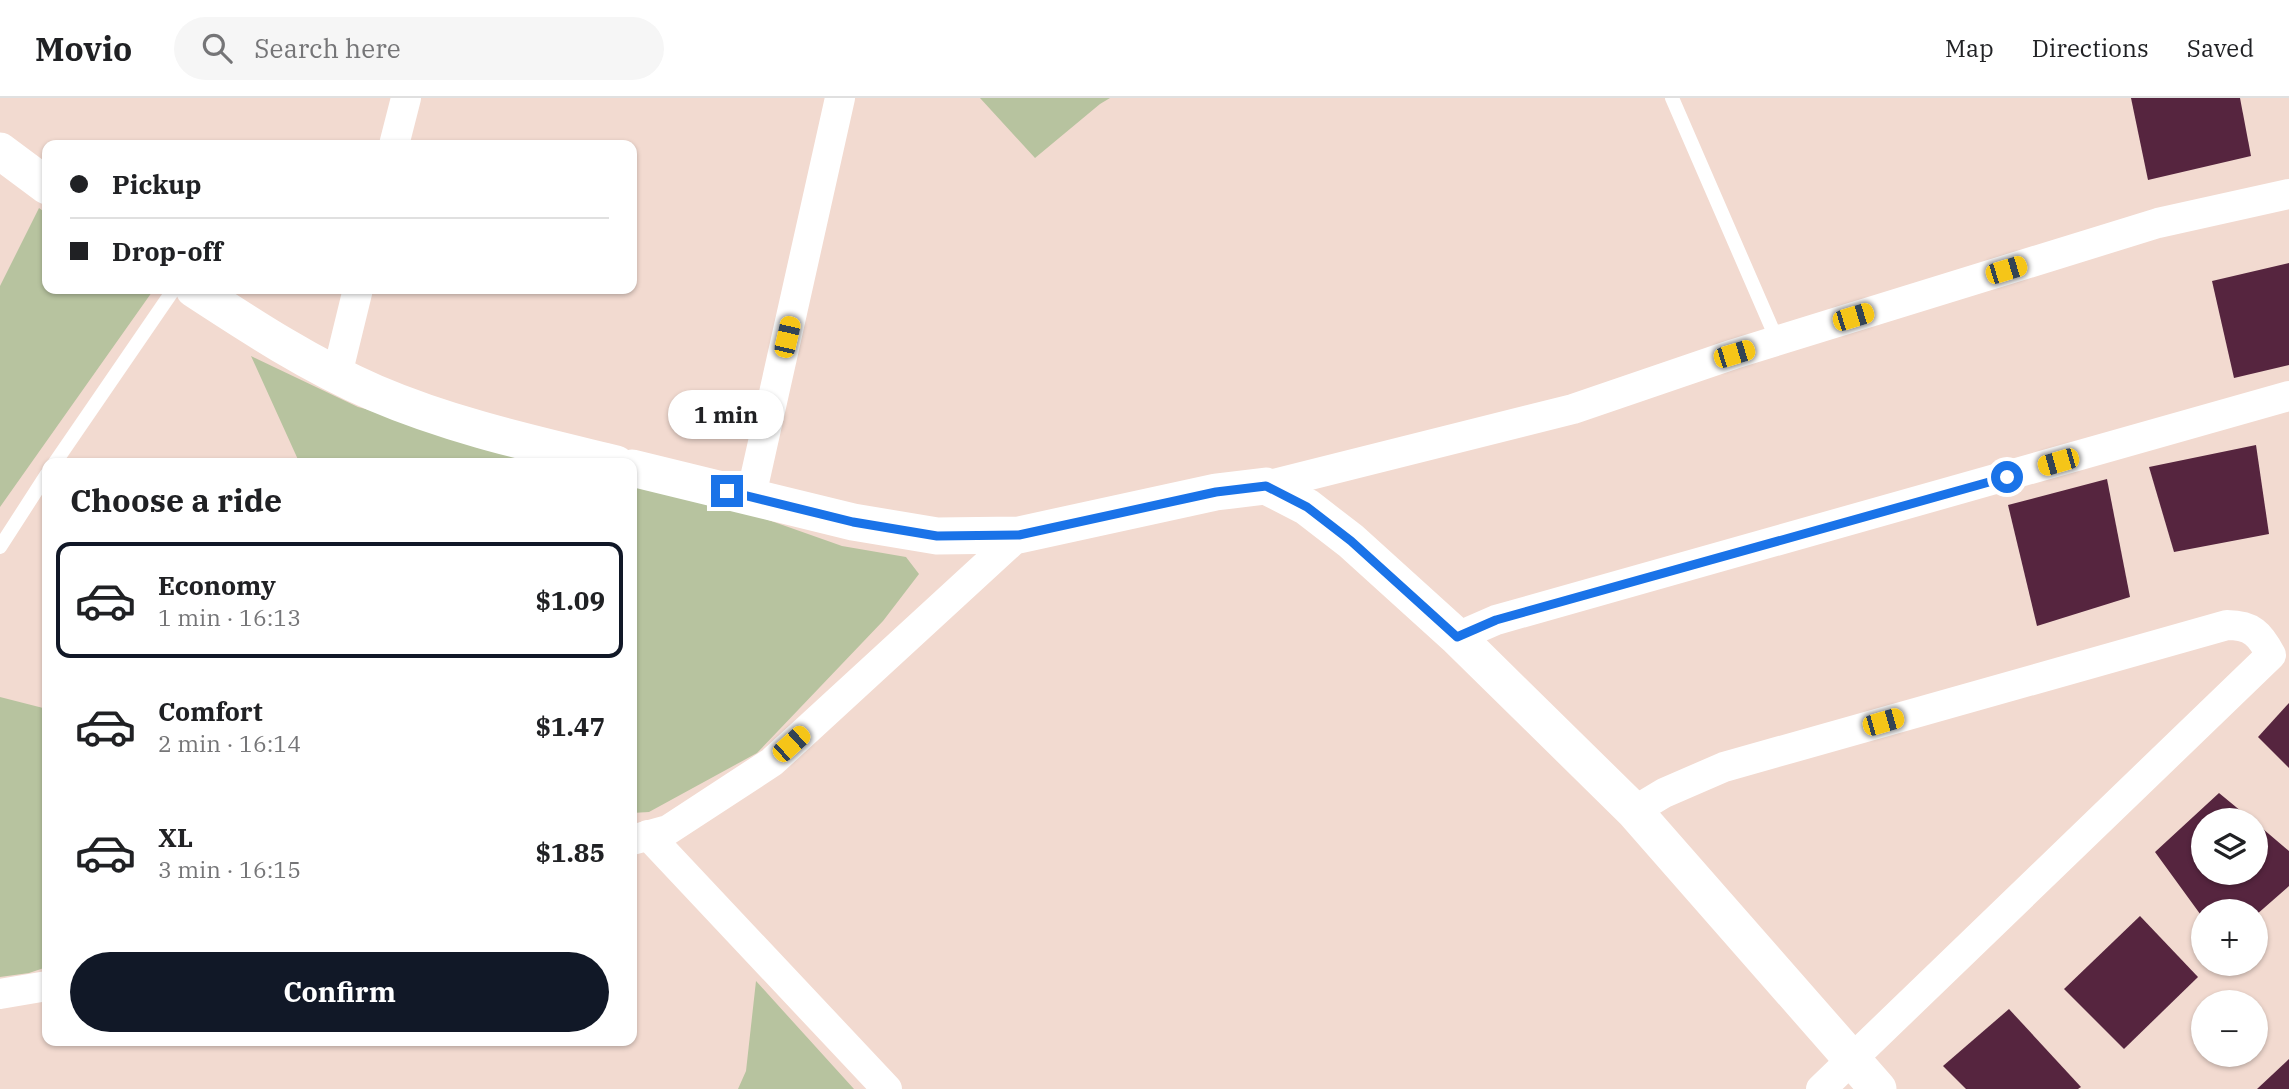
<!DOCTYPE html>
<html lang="en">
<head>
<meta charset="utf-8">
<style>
  :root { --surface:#fff; --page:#f6f6f6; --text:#202124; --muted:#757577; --line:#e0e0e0; --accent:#111827 }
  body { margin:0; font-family:"IBM Plex Serif",serif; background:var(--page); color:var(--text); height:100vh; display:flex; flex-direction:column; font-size:26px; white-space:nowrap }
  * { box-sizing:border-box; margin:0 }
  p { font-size:23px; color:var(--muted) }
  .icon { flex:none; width:38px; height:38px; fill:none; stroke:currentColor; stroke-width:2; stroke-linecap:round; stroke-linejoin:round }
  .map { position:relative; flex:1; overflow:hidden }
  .drawer { position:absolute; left:42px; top:360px; width:595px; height:588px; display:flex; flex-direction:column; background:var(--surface); border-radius:14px; box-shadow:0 2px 5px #0004 }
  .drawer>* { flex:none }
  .banner { position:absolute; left:42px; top:42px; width:595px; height:154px; border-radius:14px; box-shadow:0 2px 5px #0004; display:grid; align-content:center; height:154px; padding:0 28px; background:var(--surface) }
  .controls { position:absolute; left:2191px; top:710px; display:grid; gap:14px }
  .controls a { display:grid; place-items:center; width:77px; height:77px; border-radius:50%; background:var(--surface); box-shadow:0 2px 5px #0004; font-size:35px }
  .end { position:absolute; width:32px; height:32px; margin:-16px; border:9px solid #1a73e8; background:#fff; box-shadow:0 0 0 4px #fff }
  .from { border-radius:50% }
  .bubble { position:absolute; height:49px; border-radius:24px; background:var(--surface); box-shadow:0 2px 5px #0004; font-size:23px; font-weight:700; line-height:49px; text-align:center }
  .car { position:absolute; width:21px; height:42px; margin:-21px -10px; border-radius:9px; box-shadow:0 0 5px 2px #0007; background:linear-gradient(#f5c518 24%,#345 0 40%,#f5c518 0 76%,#345 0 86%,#f5c518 0) }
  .banner b { display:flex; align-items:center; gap:24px; height:66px; font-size:26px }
  .banner b+b { border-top:2px solid var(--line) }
  .banner i { width:18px; height:18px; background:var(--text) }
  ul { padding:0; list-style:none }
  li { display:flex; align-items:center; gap:21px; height:116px; margin:0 14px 10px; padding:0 14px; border:4px solid transparent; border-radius:14px }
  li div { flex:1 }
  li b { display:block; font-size:26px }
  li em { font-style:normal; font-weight:700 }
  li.current { border-color:var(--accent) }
  li>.icon { width:63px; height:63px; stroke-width:1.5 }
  h2 { padding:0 28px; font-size:32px; line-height:84px }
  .action { display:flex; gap:14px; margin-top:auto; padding:14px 28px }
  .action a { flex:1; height:80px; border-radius:42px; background:var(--accent); color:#fff; font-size:28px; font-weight:700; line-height:80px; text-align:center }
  header { display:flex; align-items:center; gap:42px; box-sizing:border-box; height:98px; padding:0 35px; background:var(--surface); border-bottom:2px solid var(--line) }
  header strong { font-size:33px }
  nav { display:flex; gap:38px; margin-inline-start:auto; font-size:24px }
  .search { width:490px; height:63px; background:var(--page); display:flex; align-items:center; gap:18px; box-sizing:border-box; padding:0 24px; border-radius:38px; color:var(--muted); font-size:26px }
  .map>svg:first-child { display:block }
</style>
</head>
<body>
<header>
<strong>Movio</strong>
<div class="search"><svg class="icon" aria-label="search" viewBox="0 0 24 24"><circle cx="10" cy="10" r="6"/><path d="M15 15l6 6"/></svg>Search here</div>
<nav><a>Map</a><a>Directions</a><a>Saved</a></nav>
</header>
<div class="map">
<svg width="2289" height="991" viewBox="0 0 2289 991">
  <rect width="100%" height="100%" fill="#f2dad0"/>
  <g fill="#b7c39f">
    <polygon points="980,0 1110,0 1100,6 1035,60"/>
    <polygon points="39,110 47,116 47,191 148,191 152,194 0,409 0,188"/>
    <polygon points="251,258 358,309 572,366 300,366"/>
    <polygon points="632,382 726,407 842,448 906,459 919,476 883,523 757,655 649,714 632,715"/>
    <polygon points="0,599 47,611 47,869 29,875 0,879"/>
    <polygon points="756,883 854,991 738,991 746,973"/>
  </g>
  <g fill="#56253f">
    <polygon points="2131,0 2240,0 2251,58 2148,82"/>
    <polygon points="2289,165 2289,267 2234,280 2212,183"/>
    <polygon points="2256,347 2269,436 2174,454 2149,369"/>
    <polygon points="2107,381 2130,499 2037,528 2008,407"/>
    <polygon points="2289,605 2289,670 2258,639"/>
    <polygon points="2219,695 2253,723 2203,723 2203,775 2256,775 2256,725 2289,753 2289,788 2256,817 2256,814 2203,814 2203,820 2155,754"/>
    <polygon points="2140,818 2198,879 2124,951 2064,891"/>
    <polygon points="2009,911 2081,989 2078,991 1966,991 1943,968"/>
    <polygon points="2289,961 2289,991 2257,991"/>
  </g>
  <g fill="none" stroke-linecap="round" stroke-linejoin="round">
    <g stroke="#fff" stroke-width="14">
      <polyline points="1672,0 1777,242"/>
      <polyline points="54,366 174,191"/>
      <polyline points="0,449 47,376"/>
    </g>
    <g stroke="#fff" stroke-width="30">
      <polyline points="394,47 406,0"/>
      <polyline points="337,277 358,191"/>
      <polyline points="1266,388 1573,311 1734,256 2158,125 2289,96"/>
      <polyline points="751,398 840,0"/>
      <polyline points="1457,539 1496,522 2289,298"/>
      <path d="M1634,713L1664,695L1724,669L2227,527C2252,527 2260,536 2271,557L1821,991"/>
      <polyline points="648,737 887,991"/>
      <polyline points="632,742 668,732 772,664 1019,437"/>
      <polyline points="0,896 47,888"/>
    </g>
    <g stroke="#fff" stroke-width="37">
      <polyline points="0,53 47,88"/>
      <path d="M194,191C252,229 310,267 375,295C452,328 534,346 616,366"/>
      <polyline points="632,370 853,424 937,438 1019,437 1216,394 1266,388 1307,409 1351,443 1457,539 1634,713 1878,991"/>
    </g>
  </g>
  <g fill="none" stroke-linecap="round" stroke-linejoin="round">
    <polyline stroke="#1a73e8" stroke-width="9" points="727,393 853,424 937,438 1019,437 1216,394 1266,388 1307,409 1351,443 1457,539 1496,522 2007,379"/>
  </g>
</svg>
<div class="controls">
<a><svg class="icon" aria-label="layers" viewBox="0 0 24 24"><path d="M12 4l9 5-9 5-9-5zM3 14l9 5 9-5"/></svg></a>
<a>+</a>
<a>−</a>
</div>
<i class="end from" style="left:2007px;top:379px"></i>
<i class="end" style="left:727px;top:393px"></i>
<div class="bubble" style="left:668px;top:292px;width:116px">1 min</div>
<i class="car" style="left:2006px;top:172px;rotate:73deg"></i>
<i class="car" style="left:1853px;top:219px;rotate:73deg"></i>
<i class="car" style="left:787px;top:239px;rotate:13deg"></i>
<i class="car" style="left:1734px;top:256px;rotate:73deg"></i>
<i class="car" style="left:2058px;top:364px;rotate:254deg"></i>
<i class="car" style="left:1883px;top:624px;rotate:74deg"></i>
<i class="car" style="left:791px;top:646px;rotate:48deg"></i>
<div class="banner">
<b><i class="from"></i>Pickup</b>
<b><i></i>Drop-off</b>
</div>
<section class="drawer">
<h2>Choose a ride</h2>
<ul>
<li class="current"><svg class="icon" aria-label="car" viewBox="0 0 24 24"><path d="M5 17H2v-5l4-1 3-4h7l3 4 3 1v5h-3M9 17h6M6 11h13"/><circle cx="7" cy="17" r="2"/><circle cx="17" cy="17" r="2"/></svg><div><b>Economy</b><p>1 min · 16:13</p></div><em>$1.09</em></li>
<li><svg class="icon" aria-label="car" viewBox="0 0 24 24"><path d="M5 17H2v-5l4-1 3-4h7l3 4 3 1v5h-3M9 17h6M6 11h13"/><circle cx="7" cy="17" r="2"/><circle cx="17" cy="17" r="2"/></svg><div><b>Comfort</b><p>2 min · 16:14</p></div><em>$1.47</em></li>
<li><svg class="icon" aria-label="car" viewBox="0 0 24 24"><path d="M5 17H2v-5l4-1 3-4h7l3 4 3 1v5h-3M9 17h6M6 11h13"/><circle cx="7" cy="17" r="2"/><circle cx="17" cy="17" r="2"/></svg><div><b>XL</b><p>3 min · 16:15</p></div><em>$1.85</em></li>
</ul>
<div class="action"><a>Confirm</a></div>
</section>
</div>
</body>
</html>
